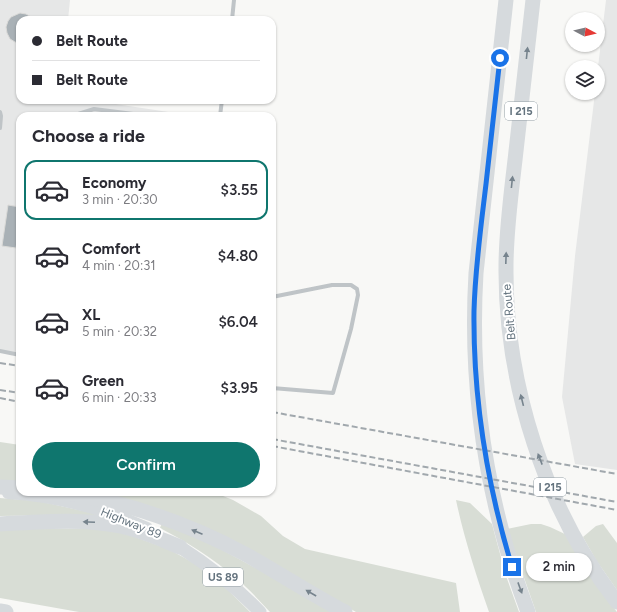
<!DOCTYPE html>
<html lang="en">
<head>
<meta charset="utf-8">
<style>
  :root { --surface:#fff; --page:#f2f2f3; --text:#2b2b33; --muted:#7c7c81; --line:#e1e1e2; --accent:#0f766e }
  body { margin:0; font-family:Figtree,sans-serif; background:var(--page); color:var(--text); height:100vh; display:flex; flex-direction:column; font-size:15px; white-space:nowrap }
  * { box-sizing:border-box; margin:0 }
  p { font-size:13px; color:var(--muted) }
  .icon { flex:none; width:22px; height:22px; fill:none; stroke:currentColor; stroke-width:2; stroke-linecap:round; stroke-linejoin:round }
  .map { position:relative; flex:1; overflow:hidden }
  .panel { position:absolute; left:16px; top:112px; width:260px; height:384px; display:flex; flex-direction:column; background:var(--surface); border-radius:12px; box-shadow:0 1px 3px #0004 }
  .panel>* { flex:none }
  .hud { position:absolute; left:16px; top:16px; width:260px; height:88px; border-radius:12px; box-shadow:0 1px 3px #0004; display:grid; align-content:center; height:88px; padding:0 16px; background:var(--surface) }
  .needle { width:26px; rotate:97deg }
  .fabs { position:absolute; left:565px; top:12px; display:grid; gap:8px }
  .fabs a { display:grid; place-items:center; width:40px; height:40px; border-radius:50%; background:var(--surface); box-shadow:0 1px 3px #0004; font-size:20px }
  .end { position:absolute; width:18px; height:18px; margin:-9px; border:5px solid #1a73e8; background:#fff; box-shadow:0 0 0 2px #fff }
  .from { border-radius:50% }
  .bubble { position:absolute; height:28px; border-radius:14px; background:var(--surface); box-shadow:0 1px 3px #0004; font-size:13px; font-weight:600; line-height:28px; text-align:center }
  .hud b { display:flex; align-items:center; gap:14px; height:38px; font-size:15px }
  .hud b+b { border-top:1px solid var(--line) }
  .hud i { width:10px; height:10px; background:var(--text) }
  ul { padding:0; list-style:none }
  li { display:flex; align-items:center; gap:12px; height:60px; margin:0 8px 6px; padding:0 8px; border:2px solid transparent; border-radius:12px }
  li div { flex:1 }
  li b { display:block; font-size:15px }
  li em { font-style:normal; font-weight:600 }
  li.on { border-color:var(--accent) }
  li>.icon { width:36px; height:36px; stroke-width:1.5 }
  h2 { padding:0 16px; font-size:18px; line-height:48px }
  .primary-button { display:flex; gap:8px; margin-top:auto; padding:8px 16px }
  .primary-button a { flex:1; height:46px; border-radius:24px; background:var(--accent); color:#fff; font-size:16px; font-weight:600; line-height:46px; text-align:center }
  .map>svg:first-child { display:block }
</style>
</head>
<body>
<div class="map">
<svg width="617" height="612" viewBox="0 0 617 612">
  <rect width="100%" height="100%" fill="#f8f8f6"/>
  <g fill="#e6e7e7">
    <polygon points="0,0 70,0 68,20 20,20 20,100 89,100 195,116 20,116 20,355 0,351"/>
    <polygon points="606,0 617,0 617,470 575,464 562,397 575,256 595,93 598,93 598,67"/>
  </g>
  <g fill="#d8ddd5">
    <polygon points="0,442 20,445 20,483 0,482"/>
    <polygon points="91,492 213,492 233,500 261,516 283,536 305,549 456,583 460,612 356,612 256,554"/>
    <polygon points="0,498 38,501 106,516 61,515 0,516"/>
    <path d="M456,500L470,503L492,524L506,576L519,612H489C476,575 464,538 456,500Z"/>
    <path d="M162,523L202,539L337,612H270C259,600 249,589 237,579C214,559 187,542 160,528Z"/>
    <polygon points="531,524 541,524 550,527 567,535 609,602 617,612 536,612 507,529"/>
    <polygon points="603,524 617,543 617,590 596,560 583,537 596,526"/>
    <polygon points="0,528 113,529 168,549 183,557 197,565 225,587 250,612 79,612 0,598"/>
  </g>
  <g fill="#a9b1b6" stroke="#dadad8">
    <polygon points="20,13 26,14 36,20 20,20 20,44 15,42 10,39 7,33 6,27 8,21 11,17"/>
    <polygon points="8,205 20,207 20,221 16,248 2,246"/>
  </g>
  <g fill="none" stroke-linecap="round" stroke-linejoin="round">
    <g stroke="#bfc4c7" stroke-width="4">
      <polyline points="232,20 234,0"/>
      <polyline points="0,112 1,116 0,128"/>
      <polyline points="75,115 94,109 149,116"/>
      <polyline points="220,116 222,100"/>
      <polyline points="272,297 332,285 351,285 357,289 358,295 351,329 333,393 272,388"/>
      <polyline points="0,351 20,355"/>
    </g>
    <path stroke="#d6dadd" stroke-width="12" d="M8,493C56,496 102,508 147,528"/>
    <path stroke="#d6dadd" stroke-width="13" d="M180,547C211,567 235,586 260,612"/>
    <g stroke="#d6dadd" stroke-width="15">
      <path d="M506,0L476,273C469,389 487,504 528,612"/>
      <path d="M533,0C527,53 521,107 515,160C511,195 506,231 506,267C505,383 545,510 617,602"/>
      <polyline points="0,487 20,488"/>
      <path d="M62,492C125,502 189,524 245,554C279,573 311,594 345,612"/>
      <path d="M0,524C40,522 80,518 120,526C141,530 160,539 180,547"/>
      <polyline points="0,611 6,612"/>
    </g>
    <g stroke="#a1a8ad" stroke-width="2" stroke-dasharray="6 3" stroke-linecap="butt">
      <polyline points="0,363 20,366"/>
      <polyline points="0,390 20,393"/>
      <polyline points="0,398 20,402"/>
      <polyline points="272,412 617,474"/>
      <polyline points="272,439 617,502"/>
      <polyline points="272,446 617,510"/>
    </g>
  </g>
  <defs><path id="oneway-solid" d="M-6-.8H1V-3.2L6.5 0L1 3.2V.8H-6Z"/></defs>
  <g fill="#76838d">
    <use href="#oneway-solid" transform="translate(527 53) rotate(-84)"/>
    <use href="#oneway-solid" transform="translate(512 182) rotate(-84)"/>
    <use href="#oneway-solid" transform="translate(506 258) rotate(-88)"/>
    <use href="#oneway-solid" transform="translate(522 400) rotate(-104)"/>
    <use href="#oneway-solid" transform="translate(540 459) rotate(-111)"/>
    <use href="#oneway-solid" transform="translate(89 522) rotate(-177)"/>
    <use href="#oneway-solid" transform="translate(197 532) rotate(-157)"/>
    <use href="#oneway-solid" transform="translate(520 588) rotate(70)"/>
    <use href="#oneway-solid" transform="translate(311 593) rotate(-150)"/>
  </g>
  <g fill="none" stroke-linecap="round" stroke-linejoin="round">
    <path stroke="#1a73e8" stroke-width="5" d="M500,58C495,100 491,142 486,184C481,226 475,269 474,311C473,398 487,484 512,567"/>
  </g>
  <g text-anchor="middle" dominant-baseline="central" stroke-width="4" stroke-linejoin="round" paint-order="stroke">
    <g fill="#fff" stroke="#939ea5" stroke-width="1">
      <rect x="505" y="102" width="32" height="18" rx="3"/>
      <rect x="534" y="478" width="32" height="18" rx="3"/>
      <rect x="203" y="568" width="40" height="18" rx="3"/>
    </g>
    <g font-size="11" font-weight="bold" fill="#65747f">
      <text x="521" y="111">I 215</text>
      <text x="550" y="487">I 215</text>
      <text x="223" y="577">US 89</text>
    </g>
    <g font-size="12" fill="#65747f" stroke="#fff">
      <text transform="translate(509 312) rotate(-95)">Belt Route</text>
      <text transform="translate(131 523) rotate(22)">Highway 89</text>
    </g>
  </g>
</svg>
<div class="fabs">
<a><svg class="needle" viewBox="-14 -14 28 28"><path d="M0-13l5 13h-10z" fill="#e53935"/><path d="M0 13l5-13h-10z" fill="#7c7c81"/></svg></a>
<a><svg class="icon" aria-label="layers" viewBox="0 0 24 24"><path d="M12 4l9 5-9 5-9-5zM3 14l9 5 9-5"/></svg></a>
</div>
<i class="end from" style="left:500px;top:58px"></i>
<i class="end" style="left:512px;top:567px"></i>
<div class="bubble" style="left:526px;top:553px;width:66px">2 min</div>
<div class="hud">
<b><i class="from"></i>Belt Route</b>
<b><i></i>Belt Route</b>
</div>
<section class="panel">
<h2>Choose a ride</h2>
<ul>
<li class="on"><svg class="icon" aria-label="car" viewBox="0 0 24 24"><path d="M5 17H2v-5l4-1 3-4h7l3 4 3 1v5h-3M9 17h6M6 11h13"/><circle cx="7" cy="17" r="2"/><circle cx="17" cy="17" r="2"/></svg><div><b>Economy</b><p>3 min · 20:30</p></div><em>$3.55</em></li>
<li><svg class="icon" aria-label="car" viewBox="0 0 24 24"><path d="M5 17H2v-5l4-1 3-4h7l3 4 3 1v5h-3M9 17h6M6 11h13"/><circle cx="7" cy="17" r="2"/><circle cx="17" cy="17" r="2"/></svg><div><b>Comfort</b><p>4 min · 20:31</p></div><em>$4.80</em></li>
<li><svg class="icon" aria-label="car" viewBox="0 0 24 24"><path d="M5 17H2v-5l4-1 3-4h7l3 4 3 1v5h-3M9 17h6M6 11h13"/><circle cx="7" cy="17" r="2"/><circle cx="17" cy="17" r="2"/></svg><div><b>XL</b><p>5 min · 20:32</p></div><em>$6.04</em></li>
<li><svg class="icon" aria-label="car" viewBox="0 0 24 24"><path d="M5 17H2v-5l4-1 3-4h7l3 4 3 1v5h-3M9 17h6M6 11h13"/><circle cx="7" cy="17" r="2"/><circle cx="17" cy="17" r="2"/></svg><div><b>Green</b><p>6 min · 20:33</p></div><em>$3.95</em></li>
</ul>
<div class="primary-button"><a>Confirm</a></div>
</section>
</div>
</body>
</html>
